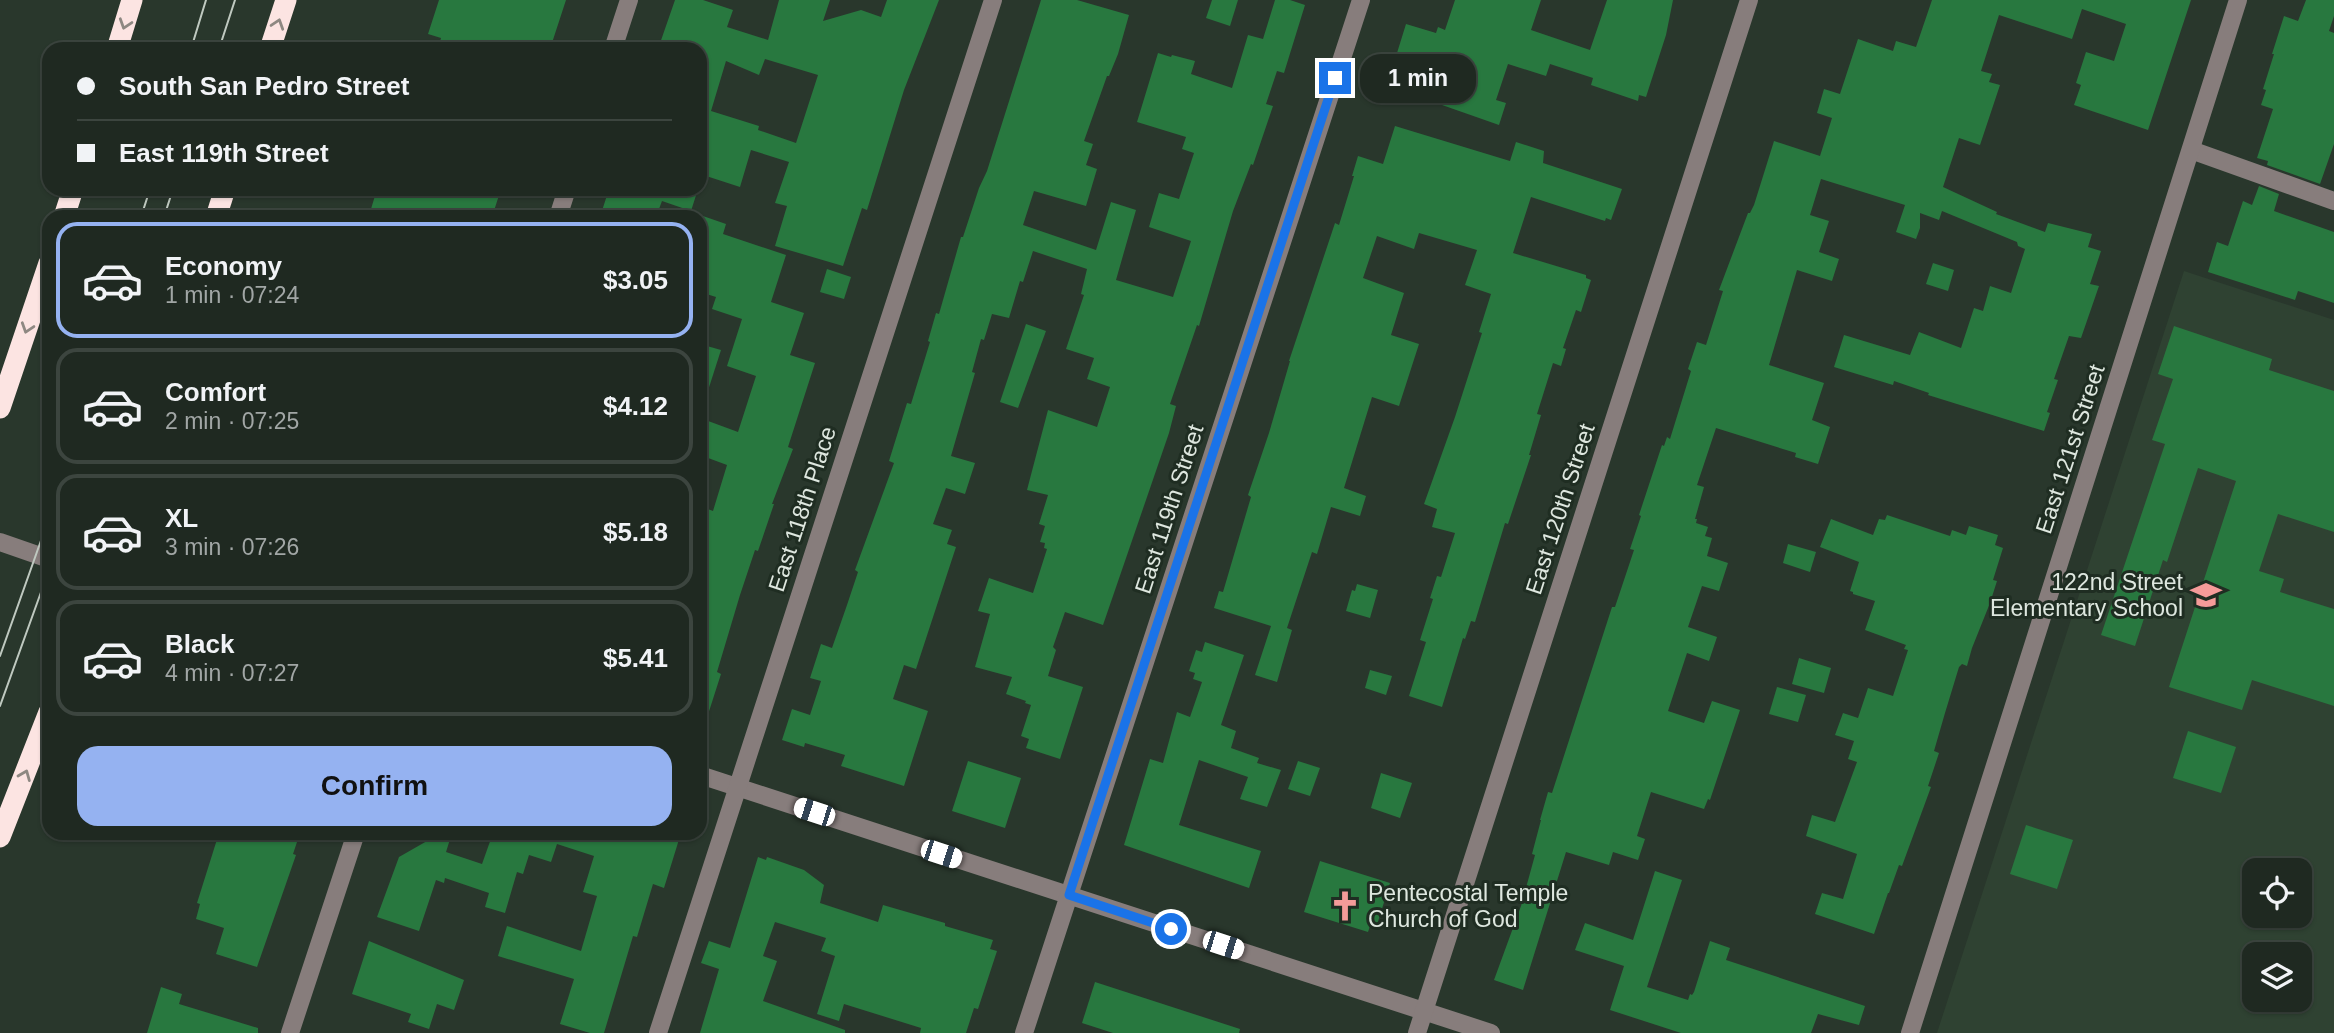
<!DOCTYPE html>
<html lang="en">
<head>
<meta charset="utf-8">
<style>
  :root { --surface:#1f2921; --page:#2c352e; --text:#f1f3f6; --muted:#a1a6a5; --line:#3c453f; --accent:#95b2f1 }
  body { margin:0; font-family:Helvetica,sans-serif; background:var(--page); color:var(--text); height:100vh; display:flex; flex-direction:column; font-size:26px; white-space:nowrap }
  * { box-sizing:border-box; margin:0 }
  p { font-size:23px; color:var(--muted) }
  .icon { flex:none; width:38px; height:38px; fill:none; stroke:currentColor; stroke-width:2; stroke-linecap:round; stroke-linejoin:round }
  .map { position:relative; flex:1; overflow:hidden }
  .side { position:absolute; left:42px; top:210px; width:665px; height:630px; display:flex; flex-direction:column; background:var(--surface); border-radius:21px; box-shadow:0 2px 5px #0004,0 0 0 2px var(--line) }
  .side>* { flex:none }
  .guide { position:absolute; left:42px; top:42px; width:665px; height:154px; border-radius:21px; box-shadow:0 2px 5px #0004,0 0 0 2px var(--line); display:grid; align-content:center; height:154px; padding:0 35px; background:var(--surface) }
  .fabs { position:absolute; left:2242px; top:858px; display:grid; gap:14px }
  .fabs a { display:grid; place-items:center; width:70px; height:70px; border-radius:14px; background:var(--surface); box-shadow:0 2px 5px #0004,0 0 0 2px var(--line); font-size:35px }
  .end { position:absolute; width:32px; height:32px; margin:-16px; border:9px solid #1a73e8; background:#fff; box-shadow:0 0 0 4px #fff }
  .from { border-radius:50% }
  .bubble { position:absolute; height:49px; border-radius:21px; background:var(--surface); box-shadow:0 2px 5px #0004,0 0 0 2px var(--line); font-size:23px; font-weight:600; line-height:49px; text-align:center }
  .car { position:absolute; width:21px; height:42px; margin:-21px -10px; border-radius:9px; box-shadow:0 0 5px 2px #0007; background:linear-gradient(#fff 24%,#345 0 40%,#fff 0 76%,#345 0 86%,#fff 0) }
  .guide b { display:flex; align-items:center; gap:24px; height:66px; font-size:26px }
  .guide b+b { border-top:2px solid var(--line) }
  .guide i { width:18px; height:18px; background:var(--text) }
  ul { padding:12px 0 0; list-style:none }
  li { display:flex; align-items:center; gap:21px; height:116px; margin:0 14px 10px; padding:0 21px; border:4px solid var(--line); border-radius:21px }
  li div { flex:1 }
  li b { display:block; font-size:26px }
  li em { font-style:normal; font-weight:600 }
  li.active { border-color:var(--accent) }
  li>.icon { width:63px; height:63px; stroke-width:1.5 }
  .action { display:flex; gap:14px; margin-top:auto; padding:14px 35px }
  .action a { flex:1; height:80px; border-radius:21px; background:var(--accent); color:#111; font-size:28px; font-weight:600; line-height:80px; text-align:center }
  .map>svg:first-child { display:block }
</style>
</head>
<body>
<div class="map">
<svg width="2334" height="1033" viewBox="0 0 2334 1033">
  <rect width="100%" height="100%" fill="#29372c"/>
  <path fill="#2f4232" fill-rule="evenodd" d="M2184,271L2334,320V1033H1937ZM2254,870H2300V915H2254ZM2254,954H2300V999H2254Z"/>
  <g fill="#28783f" fill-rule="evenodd">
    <polygon points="439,0 566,0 550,49 438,49 441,38 428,34"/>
    <path d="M675,0H703L733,10L727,27L768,40L779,0H830L823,21L861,10L881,17L887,0H939L904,90L867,210L862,208L843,266L775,246L787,206L775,203L789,162L751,150L740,187L700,174V49H658ZM765,59L818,75L796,143L758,130L759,126L711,111L726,61L759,75Z"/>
    <polygon points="1041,0 1077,0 1129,15 1118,54 1109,76 1107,76 1084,141 1093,144 1086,165 1097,169 1086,206 1034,191 1023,225 1096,250 1111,202 1136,210 1116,280 1173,297 1191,241 1149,227 1159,193 1179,199 1194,153 1182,149 1186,137 1137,122 1158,53 1171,57 1172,55 1195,61 1191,74 1232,88 1248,35 1263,39 1275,0 1290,0 1305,5 1284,73 1277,71 1266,104 1273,106 1253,165 1251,164 1233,211 1199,326 1197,325 1170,404 1176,406 1169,433 1103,625 1065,612 1053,647 1056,650 1048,676 1083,687 1060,759 1026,748 1029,739 1021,736 1031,705 1025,703 1026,701 1006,694 1012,677 975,667 990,614 978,611 989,578 1033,593 1047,549 1044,548 1045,543 1040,542 1045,526 1039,524 1048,495 1027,490 1048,410 1097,427 1110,387 1087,379 1094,358 1066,349 1084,295 1081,294 1087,269 1033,251 1023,282 1020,281 1009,318 992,314 984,340 981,339 972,372 975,373 951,456 975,463 965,494 946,488 933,524 952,530 947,544 956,547 916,669 904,665 893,699 928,711 904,786 841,766 845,755 805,743 804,747 782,740 792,709 810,715 821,681 810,678 821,644 832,648 847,605 858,572 855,570 894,463 889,461 907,403 911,404 930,342 928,341 936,313 939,314 961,237 963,237 979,188 987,171"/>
    <polygon points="1212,0 1238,0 1230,26 1206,18"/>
    <polygon points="1455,0 1541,0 1531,30 1590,50 1607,0 1673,0 1666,35 1646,97 1639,95 1638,101 1591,85 1593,78 1550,64 1546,76 1508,64 1496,100 1506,103 1499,125 1405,92 1416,59 1397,53 1406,24 1436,33 1438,27 1445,30"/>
    <polygon points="1932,0 2191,0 2148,130 2074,105 2081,85 2076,83 2086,52 2114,61 2126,24 2082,9 2072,39 1999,15 1981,71 1992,74 1989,82 2000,85 1980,145 1959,138 1943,187 1997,212 1996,214 2045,232 2048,223 2092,234 2088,247 2101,251 2090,284 2099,286 2081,338 2069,336 2054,379 2058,380 2047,412 2050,413 2044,431 1928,395 1929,393 1894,381 1893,385 1834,367 1844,335 1910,355 1919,332 1961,348 1974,308 1983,311 1990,286 2011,293 2025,249 2018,246 2017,242 1942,211 1939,220 1920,213 1920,228 1916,239 1896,232 1905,205 1821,179 1810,215 1829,221 1819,252 1839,259 1832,281 1797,270 1769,365 1824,383 1812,420 1830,427 1818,464 1795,457 1796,453 1716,428 1697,485 1704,487 1695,519 1697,519 1696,523 1708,527 1705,536 1712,538 1707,556 1728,563 1719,591 1702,586 1688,627 1717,637 1709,661 1687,653 1668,711 1704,723 1712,701 1740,710 1710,800 1708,799 1704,809 1651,792 1637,836 1645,839 1638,860 1613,852 1609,865 1566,852 1523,990 1494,980 1521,906 1535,855 1532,854 1541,820 1540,820 1548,792 1552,793 1612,607 1615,607 1634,550 1630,549 1641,516 1639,515 1662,445 1664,446 1667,437 1670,439 1691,371 1688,369 1697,342 1706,345 1723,291 1719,290 1748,213 1750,213 1754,205 1774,141 1820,156 1832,118 1817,113 1824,89 1840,94 1858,39 1893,51 1896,41 1916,47"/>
    <polygon points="2306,0 2334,0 2334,16 2329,31 2334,33 2334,144 2320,184 2267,165 2268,161 2257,158 2273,109 2261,105 2266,90 2263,89 2274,54 2272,54 2284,16 2298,21"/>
    <polygon points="1395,126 1510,161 1516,142 1544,151 1543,163 1622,189 1611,220 1606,218 1605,221 1531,197 1513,253 1586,275 1586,278 1591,280 1581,312 1576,310 1563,348 1566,349 1561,366 1553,363 1537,414 1541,415 1529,455 1531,455 1508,524 1505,523 1475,622 1471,621 1465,639 1463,638 1442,707 1409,696 1426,642 1420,640 1433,599 1430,598 1437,576 1441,577 1455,533 1432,527 1437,509 1424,504 1455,417 1482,333 1479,332 1491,294 1465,285 1477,250 1419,233 1414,249 1377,236 1363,278 1404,293 1391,335 1419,344 1399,406 1372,397 1344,488 1366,496 1360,516 1331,507 1317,554 1312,552 1287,628 1292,630 1277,682 1255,675 1271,626 1214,608 1219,591 1223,592 1251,497 1248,495 1269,433 1290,361 1289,361 1335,223 1339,225 1354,176 1352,176 1358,156 1383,164"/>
    <polygon points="2259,186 2279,194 2274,211 2334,232 2334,303 2298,291 2295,300 2208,272 2217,242 2228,246 2243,201 2252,205"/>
    <polygon points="377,189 501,189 492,217 375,217 377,211 371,209"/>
    <polygon points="609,189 698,189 691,211 662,201 656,217 600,217"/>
    <polygon points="700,215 726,224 723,234 786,255 771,302 804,313 790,355 815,363 788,447 793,449 772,504 774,504 758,551 755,550 740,595 717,672 721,674 704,727 700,727 700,506 713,511 727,465 700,455 700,418 738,432 756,376 727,366 742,319 712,309 716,297 700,292"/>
    <polygon points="1933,263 1954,270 1948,291 1926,284"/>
    <polygon points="827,269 851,277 844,299 820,292"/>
    <polygon points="1026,324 1046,331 1018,408 1000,402"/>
    <polygon points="2174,326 2272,359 2269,370 2334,391 2334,532 2278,514 2259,571 2284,579 2280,592 2334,609 2334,706 2252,680 2242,710 2169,687 2236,481 2198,468 2167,562 2163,560 2135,646 2101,635 2165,444 2152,440 2173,379 2158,374"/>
    <polygon points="700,344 721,350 704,403 700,402"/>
    <polygon points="1887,515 1950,536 1952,530 1966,535 1969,526 1998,535 1995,545 2003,548 1993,580 1997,581 1990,603 1972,648 1967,666 1962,664 1959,667 1945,713 1934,751 1939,753 1928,786 1931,787 1902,866 1899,865 1889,893 1888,893 1874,934 1815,914 1822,893 1843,899 1857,854 1806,836 1812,815 1835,822 1857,762 1848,759 1854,741 1835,735 1843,713 1858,718 1868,688 1893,696 1908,650 1904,649 1906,645 1865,630 1875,601 1853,594 1853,592 1850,591 1859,562 1820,547 1831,519 1873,535 1879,519 1885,520"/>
    <polygon points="1788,544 1816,552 1810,572 1783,563"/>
    <polygon points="1357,584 1378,590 1370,618 1346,611 1352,590 1355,591"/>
    <polygon points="1205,642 1244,655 1221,725 1236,731 1231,748 1259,758 1257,763 1281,770 1267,807 1240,799 1248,777 1199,760 1179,825 1261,851 1249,888 1124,845 1150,759 1163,763 1177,712 1190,717 1202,682 1193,679 1195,673 1189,671 1196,650 1202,652"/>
    <polygon points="1799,658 1831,668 1824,693 1792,684"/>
    <polygon points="1370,670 1392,676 1386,695 1365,688"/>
    <polygon points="1777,687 1806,695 1798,722 1769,714"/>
    <polygon points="2188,731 2236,747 2221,793 2173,778"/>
    <polygon points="968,761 1021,778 1005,828 952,811"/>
    <polygon points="1298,761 1320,768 1310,796 1288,789"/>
    <polygon points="1381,773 1412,783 1400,818 1371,808"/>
    <polygon points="2026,825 2073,840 2057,889 2010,874"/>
    <polygon points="219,833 300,833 293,854 296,855 257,967 216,954 224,928 196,919 200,904 197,903"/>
    <polygon points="441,833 452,833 446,852 482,864 493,833 681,833 664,888 653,884 637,937 633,936 604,1033 590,1033 560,1024 574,979 498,956 507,926 581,951 597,896 583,892 594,856 557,844 551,862 529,855 523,874 517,872 505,913 485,907 489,893 445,878 444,883 436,880 419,931 377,917 399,857"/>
    <polygon points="758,857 766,860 767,857 804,870 824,885 820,903 878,922 883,905 945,923 945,926 993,940 990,949 997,951 978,1009 974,1008 966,1033 920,1033 921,1028 844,1004 839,1021 817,1014 835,956 821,951 826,938 775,922 763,956 777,961 763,1001 845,1030 845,1033 700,1033 719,969 701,963 709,941 730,948"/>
    <polygon points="1320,861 1390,883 1376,928 1370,926 1368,932 1304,912"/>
    <polygon points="1655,871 1682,880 1647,987 1688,1000 1690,994 1692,995 1694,992 1710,941 1730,948 1726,960 1865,1006 1859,1025 1818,1014 1811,1033 1681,1033 1610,1010 1624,966 1575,950 1585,923 1633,940"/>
    <polygon points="369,941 464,980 454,1010 437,1004 429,1029 408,1022 411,1014 352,994"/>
    <polygon points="1095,982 1240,1029 1239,1033 1113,1033 1082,1023"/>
    <polygon points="161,987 182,994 179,1004 258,1028 258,1033 147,1033"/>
  </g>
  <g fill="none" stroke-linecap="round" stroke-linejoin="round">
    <g stroke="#877d7c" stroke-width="18">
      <polyline points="613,49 629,0"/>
      <polyline points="2191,150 2334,201"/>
      <polyline points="558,217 567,189"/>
      <polyline points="0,542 49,559"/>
      <polyline points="700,775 1491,1033"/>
      <polyline points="290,1033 356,833"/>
      <polyline points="658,1033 993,0"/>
      <polyline points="1024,1033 1361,0"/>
      <polyline points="1417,1033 1749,0"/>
      <polyline points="1910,1033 2238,0"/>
    </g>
    <g stroke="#fce4e2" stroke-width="21">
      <polyline points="117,49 132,0"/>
      <polyline points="270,49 286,0"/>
      <polyline points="64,217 73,189"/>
      <polyline points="216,217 225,189"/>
      <polyline points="0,408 49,263"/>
      <polyline points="0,837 49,712"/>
    </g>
    <g stroke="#bfc9c0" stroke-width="2">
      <polyline points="191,49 206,0"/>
      <polyline points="219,49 235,0"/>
      <polyline points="141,217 150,189"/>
      <polyline points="164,217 173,189"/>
      <polyline points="0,656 49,518"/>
      <polyline points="0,706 49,570"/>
    </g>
  </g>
  <defs><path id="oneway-chevron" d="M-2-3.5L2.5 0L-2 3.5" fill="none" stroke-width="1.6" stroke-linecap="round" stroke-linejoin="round" transform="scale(1.75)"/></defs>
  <g stroke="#8e8882">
    <use href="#oneway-chevron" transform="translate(125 24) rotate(108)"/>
    <use href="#oneway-chevron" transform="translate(278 24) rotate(-72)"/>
    <use href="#oneway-chevron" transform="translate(27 328) rotate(108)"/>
    <use href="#oneway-chevron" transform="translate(25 775) rotate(-68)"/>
  </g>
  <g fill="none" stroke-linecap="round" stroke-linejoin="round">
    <polyline stroke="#1a73e8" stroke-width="9" points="1171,929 1069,895 1335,78"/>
  </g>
  <defs>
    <g id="school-bare" transform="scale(2.415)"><path d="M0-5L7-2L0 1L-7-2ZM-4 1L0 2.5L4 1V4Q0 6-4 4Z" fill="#f59b99" stroke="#1f2d22" stroke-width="2.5" paint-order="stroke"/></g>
    <g id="church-bare" transform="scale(2.415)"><path d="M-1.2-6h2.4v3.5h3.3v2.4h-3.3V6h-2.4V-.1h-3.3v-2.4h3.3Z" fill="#f59b99" stroke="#1f2d22" stroke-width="2.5" paint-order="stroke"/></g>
  </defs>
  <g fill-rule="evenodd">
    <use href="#school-bare" x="2206" y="595"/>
    <use href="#church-bare" x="1345" y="906"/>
  </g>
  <g text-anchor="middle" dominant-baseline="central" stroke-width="6" stroke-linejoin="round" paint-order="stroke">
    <g font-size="23" fill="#dee7df" stroke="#1f2d22">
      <text transform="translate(2070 449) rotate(-72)">East 121st Street</text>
      <text transform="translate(802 509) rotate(-72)">East 118th Place</text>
      <text transform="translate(1169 509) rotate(-72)">East 119th Street</text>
      <text transform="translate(1560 509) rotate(-72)">East 120th Street</text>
    </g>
    <g font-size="23" fill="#dee7df" stroke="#1f2d22" text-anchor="end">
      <text x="2183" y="582">122nd Street<tspan x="2183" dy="26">Elementary School</tspan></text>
      <text x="1368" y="893" text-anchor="start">Pentecostal Temple<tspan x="1368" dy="26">Church of God</tspan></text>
    </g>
  </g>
</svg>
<div class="fabs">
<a><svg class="icon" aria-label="locate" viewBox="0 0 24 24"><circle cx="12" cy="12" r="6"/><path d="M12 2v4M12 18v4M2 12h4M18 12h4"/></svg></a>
<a><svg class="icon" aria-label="layers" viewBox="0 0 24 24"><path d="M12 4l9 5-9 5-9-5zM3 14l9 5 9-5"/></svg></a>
</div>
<i class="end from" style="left:1171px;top:929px"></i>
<i class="end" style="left:1335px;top:78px"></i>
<div class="bubble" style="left:1360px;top:54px;width:116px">1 min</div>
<i class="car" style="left:814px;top:812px;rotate:288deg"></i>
<i class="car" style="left:941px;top:854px;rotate:108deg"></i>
<i class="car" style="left:1223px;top:945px;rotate:108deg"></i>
<div class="guide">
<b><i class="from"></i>South San Pedro Street</b>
<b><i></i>East 119th Street</b>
</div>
<section class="side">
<ul>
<li class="active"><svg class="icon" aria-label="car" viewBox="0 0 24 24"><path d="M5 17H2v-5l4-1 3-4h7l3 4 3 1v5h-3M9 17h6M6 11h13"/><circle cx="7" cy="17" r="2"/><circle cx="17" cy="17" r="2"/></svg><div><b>Economy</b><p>1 min · 07:24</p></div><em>$3.05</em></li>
<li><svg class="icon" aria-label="car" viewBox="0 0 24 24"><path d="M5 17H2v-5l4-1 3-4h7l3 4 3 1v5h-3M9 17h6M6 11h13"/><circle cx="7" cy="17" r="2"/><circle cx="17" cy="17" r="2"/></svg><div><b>Comfort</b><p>2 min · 07:25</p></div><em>$4.12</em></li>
<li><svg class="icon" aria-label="car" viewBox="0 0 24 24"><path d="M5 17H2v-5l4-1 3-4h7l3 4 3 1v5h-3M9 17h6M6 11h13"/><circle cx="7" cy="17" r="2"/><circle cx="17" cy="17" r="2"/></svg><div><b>XL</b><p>3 min · 07:26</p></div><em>$5.18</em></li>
<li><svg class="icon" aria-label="car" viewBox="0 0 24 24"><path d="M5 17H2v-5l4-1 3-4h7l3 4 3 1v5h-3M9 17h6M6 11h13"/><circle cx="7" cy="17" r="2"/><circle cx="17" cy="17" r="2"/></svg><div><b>Black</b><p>4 min · 07:27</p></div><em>$5.41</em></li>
</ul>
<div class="action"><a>Confirm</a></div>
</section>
</div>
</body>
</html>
